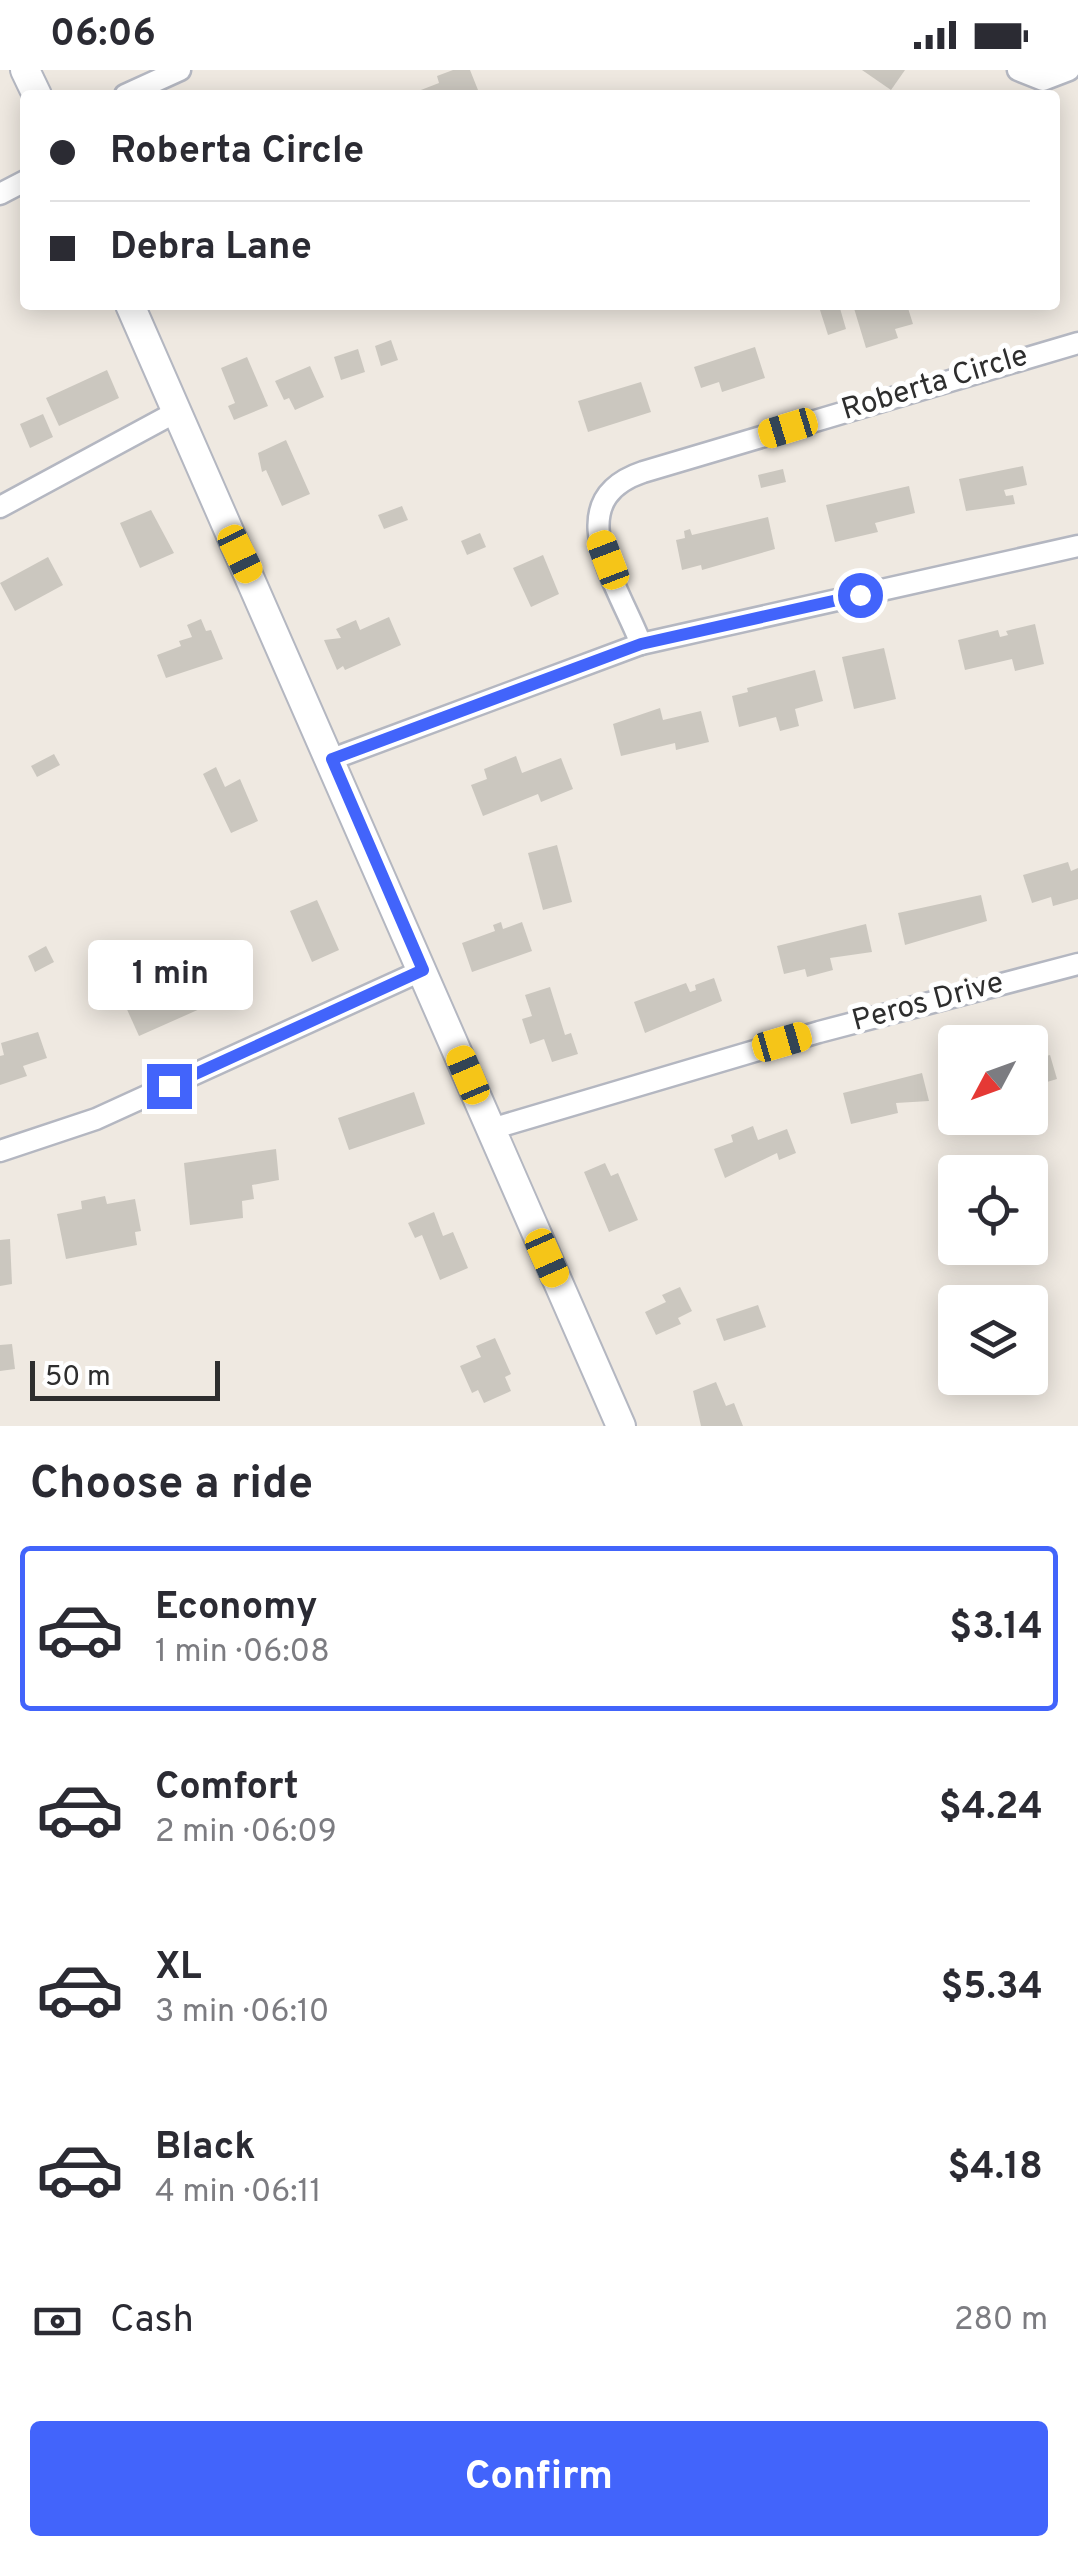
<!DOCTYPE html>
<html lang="en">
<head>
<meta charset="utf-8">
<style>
  :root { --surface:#fff; --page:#f2f2f3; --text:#2b2b33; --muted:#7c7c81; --line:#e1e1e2; --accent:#4264fb }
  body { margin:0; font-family:Overpass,sans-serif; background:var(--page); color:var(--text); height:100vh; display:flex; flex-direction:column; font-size:38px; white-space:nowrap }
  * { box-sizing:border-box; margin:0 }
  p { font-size:32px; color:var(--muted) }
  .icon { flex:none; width:55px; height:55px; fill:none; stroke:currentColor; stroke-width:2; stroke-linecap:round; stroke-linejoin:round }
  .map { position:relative; height:1356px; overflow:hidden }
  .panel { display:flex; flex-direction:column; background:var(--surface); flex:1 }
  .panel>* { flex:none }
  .top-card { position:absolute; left:20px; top:20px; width:1040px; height:220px; border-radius:10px; box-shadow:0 5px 25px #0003; display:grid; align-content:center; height:220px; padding:0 30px; background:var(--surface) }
  .needle { width:65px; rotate:229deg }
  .buttons { position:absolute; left:938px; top:955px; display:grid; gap:20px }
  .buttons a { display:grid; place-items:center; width:110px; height:110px; border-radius:10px; background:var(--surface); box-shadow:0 5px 25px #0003; font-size:50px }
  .scale { position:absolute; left:30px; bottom:25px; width:190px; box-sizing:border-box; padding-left:10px; border:5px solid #2e2e2e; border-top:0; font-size:28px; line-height:35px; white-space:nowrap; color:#2e2e2e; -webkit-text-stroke:8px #fff; paint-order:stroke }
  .end { position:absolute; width:45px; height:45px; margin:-22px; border:12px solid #4264fb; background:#fff; box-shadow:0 0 0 5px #fff }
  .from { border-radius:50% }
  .bubble { position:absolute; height:70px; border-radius:10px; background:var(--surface); box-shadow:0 5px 25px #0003; font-size:32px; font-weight:700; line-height:70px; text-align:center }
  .car { position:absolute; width:30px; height:60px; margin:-30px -15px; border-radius:12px; box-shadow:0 0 8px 2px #0007; background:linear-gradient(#f5c518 24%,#345 0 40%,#f5c518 0 76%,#345 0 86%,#f5c518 0) }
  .top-card b { display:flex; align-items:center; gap:35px; height:95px; font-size:38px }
  .top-card b+b { border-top:2px solid var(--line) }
  .top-card i { width:25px; height:25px; background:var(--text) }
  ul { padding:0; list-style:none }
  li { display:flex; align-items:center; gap:30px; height:165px; margin:0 20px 15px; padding:0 10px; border:5px solid transparent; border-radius:10px }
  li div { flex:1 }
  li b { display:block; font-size:38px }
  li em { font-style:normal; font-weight:700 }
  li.active { border-color:var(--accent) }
  li>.icon { width:90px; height:90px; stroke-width:1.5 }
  h2 { padding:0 30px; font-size:45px; line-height:120px }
  .pay { display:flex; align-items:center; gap:25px; height:110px; padding:0 30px; font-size:38px }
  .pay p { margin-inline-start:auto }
  .primary-button { display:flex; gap:20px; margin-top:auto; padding:20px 30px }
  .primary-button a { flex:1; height:115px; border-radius:10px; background:var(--accent); color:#fff; font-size:40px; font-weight:700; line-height:115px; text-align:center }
  .status { display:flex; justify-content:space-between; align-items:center; height:70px; padding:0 50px; background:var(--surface); direction:ltr }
  .status svg { height:28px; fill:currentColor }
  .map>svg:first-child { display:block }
</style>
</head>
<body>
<div class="status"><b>06:06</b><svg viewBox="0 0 49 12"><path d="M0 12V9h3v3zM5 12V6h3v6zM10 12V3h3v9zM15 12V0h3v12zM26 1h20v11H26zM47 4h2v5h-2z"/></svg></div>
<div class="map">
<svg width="1078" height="1356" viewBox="0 0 1078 1356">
  <rect width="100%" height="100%" fill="#efe9e1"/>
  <g fill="#cbc7bf">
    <polygon points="453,0 470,0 480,25 408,25 439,13 437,6"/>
    <polygon points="862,0 905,0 891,20"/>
    <polygon points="839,235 846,259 828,265 819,237"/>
    <polygon points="853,235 907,235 913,254 895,259 898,268 866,278"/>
    <polygon points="391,270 398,290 381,296 375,276"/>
    <polygon points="755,277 765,308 722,322 719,312 701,318 694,297"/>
    <polygon points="358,279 365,302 341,310 334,287"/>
    <polygon points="247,287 268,336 234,350 228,336 235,333 221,298"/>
    <polygon points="310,296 324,327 295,340 289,328 284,330 275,311"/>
    <polygon points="107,300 119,328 59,356 46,328"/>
    <polygon points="641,312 651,342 588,362 578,331"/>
    <polygon points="43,344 53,367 30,378 20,354"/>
    <polygon points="286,370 310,424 282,436 266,400 262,402 258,383"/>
    <polygon points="1023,396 1027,415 1004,420 1006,426 1013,425 1015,434 966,441 959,409"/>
    <polygon points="783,399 786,412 761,418 758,405"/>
    <polygon points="909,416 915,443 875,453 878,462 835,472 826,435"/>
    <polygon points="402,436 408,450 384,459 378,445"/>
    <polygon points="151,440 174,483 140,498 120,453"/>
    <polygon points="768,447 775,479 702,500 701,495 682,500 676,470 685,468 684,461 690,459 692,465"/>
    <polygon points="480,463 486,477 467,485 461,471"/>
    <polygon points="543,485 559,524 531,537 513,498"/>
    <polygon points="48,487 63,515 15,541 0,513"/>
    <polygon points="389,547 401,575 345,600 343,596 337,600 324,570 341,568 336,559 356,550 360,560"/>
    <polygon points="201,549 206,561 211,560 223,589 166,608 157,585 181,576 179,571 192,567 187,555"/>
    <polygon points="1035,554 1044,594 1015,601 1012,589 965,600 958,570 998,560 1000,567 1008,565 1006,561"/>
    <polygon points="884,578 896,629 854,639 842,587"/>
    <polygon points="815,600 823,631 795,639 799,656 780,661 776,647 739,657 732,626 748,622 747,618"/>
    <polygon points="660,638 663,650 701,641 709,672 676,680 675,673 621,686 613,654"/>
    <polygon points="54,684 60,695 37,707 31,696"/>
    <polygon points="516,686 522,703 561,688 573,719 541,732 538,724 483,746 471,715 487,709 484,699"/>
    <polygon points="216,697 225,717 240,709 258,751 231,763 203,704"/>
    <polygon points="557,775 572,832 543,840 528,783"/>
    <polygon points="1068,792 1071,801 1078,798 1078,829 1053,836 1051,827 1032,833 1023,805"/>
    <polygon points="981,825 987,851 905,875 898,843"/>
    <polygon points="317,830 339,880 312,892 290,841"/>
    <polygon points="501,852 503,859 522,852 532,881 472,902 462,873 495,861 493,855"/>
    <polygon points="866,854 872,882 830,888 833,900 807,907 805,899 784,904 777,876"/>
    <polygon points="46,876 54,892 35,902 28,886"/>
    <polygon points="197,903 211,934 139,966 125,935"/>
    <polygon points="714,908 722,931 645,963 634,932 686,913 690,922 696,920 695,915"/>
    <polygon points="550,917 565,965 571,963 578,984 552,992 544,969 530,974 522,949 532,946 525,925"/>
    <polygon points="38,962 47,988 23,996 27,1006 0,1015 0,986 4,985 1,973"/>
    <polygon points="1050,985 1057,1009 1030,1017 1030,990"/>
    <polygon points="922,1003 929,1031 896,1033 898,1043 851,1054 843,1023"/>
    <polygon points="414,1022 425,1054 349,1080 338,1048"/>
    <polygon points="753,1056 758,1070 787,1059 796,1083 779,1090 777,1083 725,1108 714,1079 733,1072 731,1065"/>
    <polygon points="276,1079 279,1110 252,1115 254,1129 242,1131 243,1148 190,1155 184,1093"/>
    <polygon points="605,1093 611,1106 618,1103 638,1150 609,1162 584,1102"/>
    <polygon points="105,1126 107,1134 135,1129 141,1161 135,1162 137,1175 66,1189 57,1144 82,1139 81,1131"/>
    <polygon points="434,1142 443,1166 453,1162 468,1198 440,1210 422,1165 415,1168 408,1153"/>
    <polygon points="10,1169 12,1214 0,1216 0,1170"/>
    <polygon points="680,1217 692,1241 678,1248 681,1254 656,1265 645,1242 666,1232 662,1225"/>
    <polygon points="758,1235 766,1257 724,1271 716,1249"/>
    <polygon points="495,1268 511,1304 505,1307 511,1321 484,1333 478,1320 472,1323 460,1296 481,1287 476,1276"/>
    <polygon points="12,1274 15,1299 0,1301 0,1275"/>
    <polygon points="716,1312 726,1336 734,1333 743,1356 701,1356 693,1321"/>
  </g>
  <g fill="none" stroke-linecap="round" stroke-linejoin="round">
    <g stroke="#b4b7c1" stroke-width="25">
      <g id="street">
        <polyline points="1018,0 1043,10 1069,0"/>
        <polyline points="125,25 180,0"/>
        <polyline points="0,124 25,111"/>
        <polyline points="0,437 176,342"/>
        <path d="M641,574C618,515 557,431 643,402L1078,273"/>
        <polyline points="332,689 641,574 1078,476"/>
        <polyline points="491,1059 819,962 1078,894"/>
        <polyline points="0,1081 96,1049 423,900"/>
      </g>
    </g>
    <g stroke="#b4b7c1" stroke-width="32">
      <g id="secondary">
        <polyline points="25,0 37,25"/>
        <polyline points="130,235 621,1356"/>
      </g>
    </g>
    <use href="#street" stroke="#fff" stroke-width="20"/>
    <use href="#secondary" stroke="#fff" stroke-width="28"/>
  </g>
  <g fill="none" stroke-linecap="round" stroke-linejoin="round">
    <polyline stroke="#4264fb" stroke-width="12" points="169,1016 423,900 332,689 641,574 860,525"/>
  </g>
  <g text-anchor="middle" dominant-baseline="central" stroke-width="10" stroke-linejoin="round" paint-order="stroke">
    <g font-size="30" fill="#2e2e2e" stroke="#fff">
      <text transform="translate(935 314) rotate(-17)">Roberta Circle</text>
      <text transform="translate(928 933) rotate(-15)">Peros Drive</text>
    </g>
  </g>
</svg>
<div class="buttons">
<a><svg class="needle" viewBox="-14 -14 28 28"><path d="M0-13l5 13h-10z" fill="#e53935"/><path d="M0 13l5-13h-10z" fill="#7c7c81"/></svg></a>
<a><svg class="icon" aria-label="locate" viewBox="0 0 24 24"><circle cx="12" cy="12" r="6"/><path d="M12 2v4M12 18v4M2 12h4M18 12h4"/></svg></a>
<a><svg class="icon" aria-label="layers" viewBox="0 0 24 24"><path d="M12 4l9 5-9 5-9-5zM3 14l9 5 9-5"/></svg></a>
</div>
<div class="scale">50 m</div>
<i class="end from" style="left:860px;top:525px"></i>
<i class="end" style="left:169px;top:1016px"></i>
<div class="bubble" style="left:88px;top:870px;width:165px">1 min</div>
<i class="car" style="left:788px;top:358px;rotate:253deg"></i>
<i class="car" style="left:240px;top:484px;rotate:154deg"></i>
<i class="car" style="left:608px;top:490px;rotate:339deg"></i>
<i class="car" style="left:782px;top:972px;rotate:74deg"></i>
<i class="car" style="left:468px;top:1005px;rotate:337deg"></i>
<i class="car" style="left:547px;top:1188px;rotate:156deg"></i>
<div class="top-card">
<b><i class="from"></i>Roberta Circle</b>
<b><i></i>Debra Lane</b>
</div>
</div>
<section class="panel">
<h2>Choose a ride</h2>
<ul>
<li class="active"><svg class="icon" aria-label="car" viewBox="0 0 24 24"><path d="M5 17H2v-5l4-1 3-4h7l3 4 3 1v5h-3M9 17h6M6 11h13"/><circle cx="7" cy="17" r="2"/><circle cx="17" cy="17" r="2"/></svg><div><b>Economy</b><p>1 min · 06:08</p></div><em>$3.14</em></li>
<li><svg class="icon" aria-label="car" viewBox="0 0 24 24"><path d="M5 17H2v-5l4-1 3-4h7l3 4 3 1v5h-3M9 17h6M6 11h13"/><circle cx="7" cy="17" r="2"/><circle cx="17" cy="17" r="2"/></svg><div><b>Comfort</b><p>2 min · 06:09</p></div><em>$4.24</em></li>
<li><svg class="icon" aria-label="car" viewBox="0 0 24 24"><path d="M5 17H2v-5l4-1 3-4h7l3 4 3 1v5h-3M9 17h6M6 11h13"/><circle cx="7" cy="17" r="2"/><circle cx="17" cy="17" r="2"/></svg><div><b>XL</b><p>3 min · 06:10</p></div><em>$5.34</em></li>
<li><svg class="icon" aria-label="car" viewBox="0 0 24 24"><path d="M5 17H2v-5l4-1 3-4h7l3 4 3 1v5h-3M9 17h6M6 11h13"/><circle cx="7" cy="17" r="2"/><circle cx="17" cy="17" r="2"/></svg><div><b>Black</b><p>4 min · 06:11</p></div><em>$4.18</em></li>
</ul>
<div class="pay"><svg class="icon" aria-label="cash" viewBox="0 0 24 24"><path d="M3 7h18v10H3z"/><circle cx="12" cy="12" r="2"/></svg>Cash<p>280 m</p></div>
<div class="primary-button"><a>Confirm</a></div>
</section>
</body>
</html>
